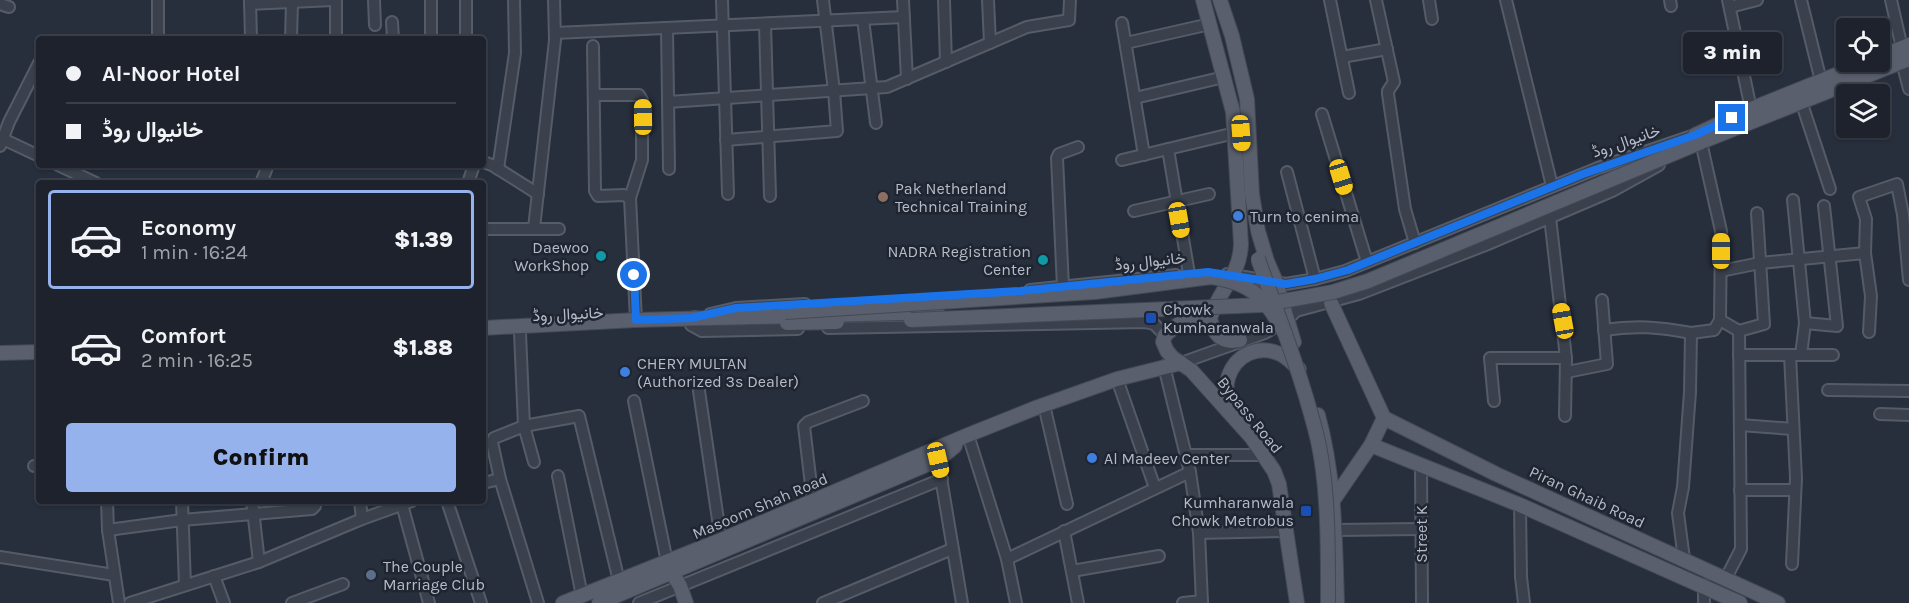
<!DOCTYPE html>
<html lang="en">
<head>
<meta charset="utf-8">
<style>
  :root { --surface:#1d222d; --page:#2a2f39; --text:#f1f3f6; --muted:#a0a4aa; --line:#3b3f49; --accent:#96b2ed }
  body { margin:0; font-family:Karla,Vazirmatn,sans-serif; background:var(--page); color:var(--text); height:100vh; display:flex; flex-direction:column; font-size:22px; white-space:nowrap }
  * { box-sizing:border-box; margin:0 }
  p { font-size:20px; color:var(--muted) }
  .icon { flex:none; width:33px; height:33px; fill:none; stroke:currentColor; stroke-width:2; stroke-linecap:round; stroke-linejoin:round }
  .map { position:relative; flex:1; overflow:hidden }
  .details { position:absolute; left:36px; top:180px; width:450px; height:324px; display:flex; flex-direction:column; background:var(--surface); border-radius:6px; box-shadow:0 2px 4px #0004,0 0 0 2px var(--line) }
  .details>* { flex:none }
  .top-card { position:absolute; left:36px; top:36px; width:450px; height:132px; border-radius:6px; box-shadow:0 2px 4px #0004,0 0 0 2px var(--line); display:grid; align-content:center; height:132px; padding:0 30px; background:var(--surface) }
  .controls { position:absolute; left:1836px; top:18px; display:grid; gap:12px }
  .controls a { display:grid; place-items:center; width:54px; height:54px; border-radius:6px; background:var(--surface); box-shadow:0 2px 4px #0004,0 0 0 2px var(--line); font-size:30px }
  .end { position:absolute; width:27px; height:27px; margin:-14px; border:8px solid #1a73e8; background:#fff; box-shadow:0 0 0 3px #fff }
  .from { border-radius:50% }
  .bubble { position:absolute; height:42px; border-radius:6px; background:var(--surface); box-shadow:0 2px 4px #0004,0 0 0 2px var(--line); font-size:20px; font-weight:800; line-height:42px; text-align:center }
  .car { position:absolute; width:18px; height:36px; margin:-18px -9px; border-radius:8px; box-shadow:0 0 4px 2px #0007; background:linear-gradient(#f5c518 24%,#345 0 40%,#f5c518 0 76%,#345 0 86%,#f5c518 0) }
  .top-card b { display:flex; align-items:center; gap:21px; height:57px; font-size:22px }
  .top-card b+b { border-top:2px solid var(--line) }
  .top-card i { width:15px; height:15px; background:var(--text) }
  ul { padding:10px 0 0; list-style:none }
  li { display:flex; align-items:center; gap:18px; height:99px; margin:0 12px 9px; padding:0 18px; border:3px solid transparent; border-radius:6px }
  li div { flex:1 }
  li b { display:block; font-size:22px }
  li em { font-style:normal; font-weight:800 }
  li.active { border-color:var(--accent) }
  li>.icon { width:54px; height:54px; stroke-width:1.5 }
  .primary-button { display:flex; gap:12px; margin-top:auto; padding:12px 30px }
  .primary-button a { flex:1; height:69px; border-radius:6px; background:var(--accent); color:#111; font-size:24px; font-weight:800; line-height:69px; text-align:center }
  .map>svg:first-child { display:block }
</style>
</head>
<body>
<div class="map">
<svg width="1909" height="603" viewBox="0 0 1909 603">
  <rect width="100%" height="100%" fill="#272e3c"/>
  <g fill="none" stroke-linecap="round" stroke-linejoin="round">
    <g stroke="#555c67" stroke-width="14">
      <g id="minor">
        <polyline points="158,0 158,39"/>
        <polyline points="250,0 251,39"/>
        <polyline points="374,0 375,25"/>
        <polyline points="466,0 466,39"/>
        <polyline points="722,0 728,194"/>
        <polyline points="903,0 907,79"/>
        <polyline points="944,0 946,62"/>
        <polyline points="988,0 990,43"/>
        <polyline points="1330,0 1349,93"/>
        <polyline points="1376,0 1394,82 1388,91 1388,94 1405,209 1415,243"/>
        <polyline points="1429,0 1432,19"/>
        <polyline points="1506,0 1552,186"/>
        <polyline points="1670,0 1671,6"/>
        <polyline points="1728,0 1751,109"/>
        <polyline points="1801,0 1821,81"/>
        <polyline points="1891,0 1902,48"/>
        <polyline points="0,4 9,7"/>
        <polyline points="250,4 333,0"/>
        <polyline points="1730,7 1757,0"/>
        <polyline points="863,19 876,123"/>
        <polyline points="392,22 393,39"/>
        <polyline points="1122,23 1144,155"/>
        <polyline points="765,24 770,196"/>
        <polyline points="667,28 669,169"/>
        <polyline points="555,33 904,17"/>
        <polyline points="291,39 292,2"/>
        <polyline points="336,39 336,0"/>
        <polyline points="431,39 431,0"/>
        <polyline points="1126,43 1210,24"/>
        <polyline points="593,46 595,191 598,196 624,195 630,198 636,320"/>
        <polyline points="1342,57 1387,49"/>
        <polyline points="1902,62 1909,89"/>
        <polyline points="594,95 639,95 642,100 642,160 630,198"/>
        <polyline points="1135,98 1224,77"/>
        <polyline points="1801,101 1830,189"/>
        <polyline points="668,102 887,87 1027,27 1069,20 1070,0"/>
        <polyline points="1322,114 1367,262"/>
        <polyline points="3,139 39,156"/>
        <polyline points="726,140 837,131 834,91 823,0"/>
        <polyline points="1696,145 1701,142 1721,231 1720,320 1739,331 1741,549 1726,578"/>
        <polyline points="0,146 9,122 39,63"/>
        <polyline points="1168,149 1189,274"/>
        <polyline points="1122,160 1235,133"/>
        <polyline points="483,162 492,165 538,194"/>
        <polyline points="58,165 96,183"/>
        <polyline points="498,169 515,53 514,0"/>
        <polyline points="1287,172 1315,279"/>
        <polyline points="261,183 268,165"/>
        <polyline points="468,183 474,165"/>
        <polyline points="1793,200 1805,323 1801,355"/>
        <polyline points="1134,211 1209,194"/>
        <polyline points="1550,217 1566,358 1565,416"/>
        <polyline points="534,228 555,40 554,0"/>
        <polyline points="483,229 559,229"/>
        <polyline points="1865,253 1866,219 1859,197 1897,184 1903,215 1909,280"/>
        <polyline points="1721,271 1760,263 1865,253 1871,296 1869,332"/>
        <polyline points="1227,274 1286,284 1315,279 1345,271 1598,168 1695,135"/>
        <polyline points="1063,287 1057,158 1059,154 1078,147"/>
        <polyline points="1030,290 1176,275"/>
        <polyline points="710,314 736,308 805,304"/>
        <polyline points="695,317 691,318 691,325 702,331 798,329"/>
        <polyline points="1805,323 1837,326 1824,206"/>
        <polyline points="828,328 1145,322 1154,324 1165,335"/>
        <path d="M1604,330C1636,325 1659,327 1691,333"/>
        <polyline points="1739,331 1764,324 1757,213"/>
        <polyline points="520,333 524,426 534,462"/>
        <polyline points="1739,355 1790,355"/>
        <polyline points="1181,363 1265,333 1288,319 1296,311 1359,294 1488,244 1612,191 1659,165"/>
        <polyline points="1164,366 1190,472 1199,533 1202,603"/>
        <polyline points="1567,372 1607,364 1602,300"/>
        <polyline points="1117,379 1155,488"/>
        <polyline points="1828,390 1909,391"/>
        <polyline points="699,391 721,540"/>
        <polyline points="634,401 667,562"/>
        <polyline points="1494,401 1490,358 1566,358"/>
        <polyline points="1044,405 1067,504"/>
        <polyline points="1880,414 1909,415"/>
        <polyline points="1740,425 1793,429"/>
        <polyline points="968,435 1007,559 1016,603"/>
        <polyline points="1188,455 1265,455"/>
        <polyline points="938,460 962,603"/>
        <polyline points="1421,465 1422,603"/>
        <polyline points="34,466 39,466"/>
        <polyline points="558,476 582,596"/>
        <polyline points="483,483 500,479"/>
        <polyline points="1740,490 1795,490"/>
        <polyline points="107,501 108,530 119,603"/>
        <polyline points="182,501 185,585"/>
        <polyline points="252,501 259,562"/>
        <polyline points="360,501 362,519"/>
        <polyline points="401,501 429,603"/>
        <polyline points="447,501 481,603"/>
        <polyline points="813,502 804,426 808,422 863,401"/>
        <polyline points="1520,505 1521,577 1524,603"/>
        <polyline points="108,530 182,520 312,509 315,506 315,501"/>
        <polyline points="1335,530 1421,529"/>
        <polyline points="1064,531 1078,603"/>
        <polyline points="1199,533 1285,531"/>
        <polyline points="0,557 114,575"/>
        <polyline points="1007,559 1190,472"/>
        <polyline points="1684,559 1678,513 1683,487 1690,392 1691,333 1714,330 1720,320"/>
        <polyline points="1792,564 1796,478 1790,355 1833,355"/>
        <polyline points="1072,571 1159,556"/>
        <polyline points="214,576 224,603"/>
        <polyline points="130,603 259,562 362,519 412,501"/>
        <polyline points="292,603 343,584"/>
        <polyline points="538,603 500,479 492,442 494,438 524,426 579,416 619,581"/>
        <polyline points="639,603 942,479"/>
        <polyline points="823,603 952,549"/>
        <polyline points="1183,603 1202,601"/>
        <polyline points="1704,603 1704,585"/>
      </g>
    </g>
    <g stroke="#434a55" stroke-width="16">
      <g id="major">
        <path d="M1203,0L1233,112L1241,244C1240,275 1220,289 1210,318C1214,335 1222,344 1240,340"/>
        <polyline points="1220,0 1232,36 1247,99 1252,194 1258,231 1267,261 1276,282 1294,342"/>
        <polyline points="1880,57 1909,45"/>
        <polyline points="1695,135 1751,109 1868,62"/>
        <polyline points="1701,142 1909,59"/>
        <polyline points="1331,303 1384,418 1371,445 1334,499"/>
        <polyline points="1212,312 1180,323 1165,335 1163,342 1167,351 1173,358 1191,370 1252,438 1274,471 1279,484 1297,603"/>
        <polyline points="827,315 937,312"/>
        <polyline points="787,323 837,322"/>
        <polyline points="483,328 636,320 799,316"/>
        <polyline points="0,353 39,352"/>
        <path d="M1228,411C1227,400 1225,388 1228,378C1235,355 1258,344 1280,354C1287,357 1293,364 1299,369"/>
        <path d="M1318,415C1335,477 1335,539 1337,603"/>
        <polyline points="1384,418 1496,474 1778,603"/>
        <polyline points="1371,445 1520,505 1740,603"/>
        <polyline points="669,567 680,586 686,603"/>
        <polyline points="563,603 721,540 968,435 1038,407 1117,379 1181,363"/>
        <polyline points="599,603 938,460 955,446"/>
      </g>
    </g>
    <use href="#minor" stroke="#3a414c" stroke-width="10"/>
    <use href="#major" stroke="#595f6c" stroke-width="14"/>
    <g stroke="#434a55" stroke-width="16" stroke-linecap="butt">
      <g id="major-bridge">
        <path d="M1258,259C1278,315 1300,371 1315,429C1329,480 1328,550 1328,603"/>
        <path d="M785,312L1095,292L1211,277C1253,283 1264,298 1285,333"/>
        <polyline points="911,320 1261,305 1333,292 1368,281 1701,142"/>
      </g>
    </g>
    <use href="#major-bridge" stroke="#595f6c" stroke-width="14"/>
  </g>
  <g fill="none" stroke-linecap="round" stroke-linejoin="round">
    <polyline stroke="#1a73e8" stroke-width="8" points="634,275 636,320 691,318 736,308 1020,291 1208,272 1286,284 1315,279 1348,270 1583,174 1695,135 1732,118"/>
  </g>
  <circle fill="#8d6e63" stroke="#1f2631" stroke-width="2" cx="883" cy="197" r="6"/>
  <g fill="#3f7fe0" stroke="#1f2631" stroke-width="2">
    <circle cx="1238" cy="216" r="6"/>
    <circle cx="625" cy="372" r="6"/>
    <circle cx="1092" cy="458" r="6"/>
  </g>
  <g fill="#0f9aa8" stroke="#1f2631" stroke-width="2">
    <circle cx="601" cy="256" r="6"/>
    <circle cx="1043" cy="260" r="6"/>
  </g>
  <g fill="#1a4fb4" stroke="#1f2631" stroke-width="2">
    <rect x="1145" y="312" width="12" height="12" rx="3"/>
    <rect x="1300" y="505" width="12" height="12" rx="3"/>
  </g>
  <circle fill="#5c6f8a" stroke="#1f2631" stroke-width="2" cx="371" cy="575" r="6"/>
  <g text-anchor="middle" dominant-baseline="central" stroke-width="5" stroke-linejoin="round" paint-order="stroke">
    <g font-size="16" fill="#b6bcc7" stroke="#1f2631">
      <text transform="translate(1626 141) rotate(-19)">خانیوال روڈ</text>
      <text transform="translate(1150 261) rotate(-6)">خانیوال روڈ</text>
      <text transform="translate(568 314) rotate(-3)">خانیوال روڈ</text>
      <text transform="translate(1250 415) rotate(51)">Bypass Road</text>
      <text transform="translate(1587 497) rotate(25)">Piran Ghaib Road</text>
      <text transform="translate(760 506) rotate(-23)">Masoom Shah Road</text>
      <text transform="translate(1421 534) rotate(-90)">Street K</text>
    </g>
    <g font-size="16" fill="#b6bcc7" stroke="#1f2631" text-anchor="start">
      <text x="895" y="188">Pak Netherland<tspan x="895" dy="18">Technical Training</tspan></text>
      <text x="1250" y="216">Turn to cenima</text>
      <text x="589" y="247" text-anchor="end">Daewoo<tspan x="589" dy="18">WorkShop</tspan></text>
      <text x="1031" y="251" text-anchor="end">NADRA Registration<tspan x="1031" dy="18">Center</tspan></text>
      <text x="1163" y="309">Chowk<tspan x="1163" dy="18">Kumharanwala</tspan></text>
      <text x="637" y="363">CHERY MULTAN<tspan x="637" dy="18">(Authorized 3s Dealer)</tspan></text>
      <text x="1104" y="458">Al Madeev Center</text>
      <text x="1294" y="502" text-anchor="end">Kumharanwala<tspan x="1294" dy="18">Chowk Metrobus</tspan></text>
      <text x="383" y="566">The Couple<tspan x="383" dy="18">Marriage Club</tspan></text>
    </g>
  </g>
</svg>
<div class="controls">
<a><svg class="icon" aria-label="locate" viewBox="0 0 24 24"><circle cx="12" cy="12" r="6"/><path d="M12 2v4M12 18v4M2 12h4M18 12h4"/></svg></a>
<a><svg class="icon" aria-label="layers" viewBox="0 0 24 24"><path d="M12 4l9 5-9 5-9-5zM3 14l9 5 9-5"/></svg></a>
</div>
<i class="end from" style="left:634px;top:275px"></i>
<i class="end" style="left:1732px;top:118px"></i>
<div class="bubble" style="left:1683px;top:32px;width:99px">3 min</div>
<i class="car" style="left:643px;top:117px;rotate:359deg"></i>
<i class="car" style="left:1241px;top:133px;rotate:176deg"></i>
<i class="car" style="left:1341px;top:177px;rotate:163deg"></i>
<i class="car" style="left:1179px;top:220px;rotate:170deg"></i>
<i class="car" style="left:1721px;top:251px;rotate:0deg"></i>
<i class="car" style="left:1563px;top:321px;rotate:350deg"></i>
<i class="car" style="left:938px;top:460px;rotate:167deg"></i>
<div class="top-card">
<b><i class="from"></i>Al-Noor Hotel</b>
<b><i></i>خانیوال روڈ</b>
</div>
<section class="details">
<ul>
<li class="active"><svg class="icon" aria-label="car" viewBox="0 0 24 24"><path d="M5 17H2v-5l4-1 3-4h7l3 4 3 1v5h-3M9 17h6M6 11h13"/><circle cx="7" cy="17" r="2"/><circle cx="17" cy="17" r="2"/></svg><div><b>Economy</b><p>1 min · 16:24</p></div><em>$1.39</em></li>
<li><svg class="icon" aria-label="car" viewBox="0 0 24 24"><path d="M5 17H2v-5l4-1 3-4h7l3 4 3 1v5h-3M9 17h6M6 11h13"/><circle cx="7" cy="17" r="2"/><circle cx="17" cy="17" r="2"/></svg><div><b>Comfort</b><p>2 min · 16:25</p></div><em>$1.88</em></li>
</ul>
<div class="primary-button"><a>Confirm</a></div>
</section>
</div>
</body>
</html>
